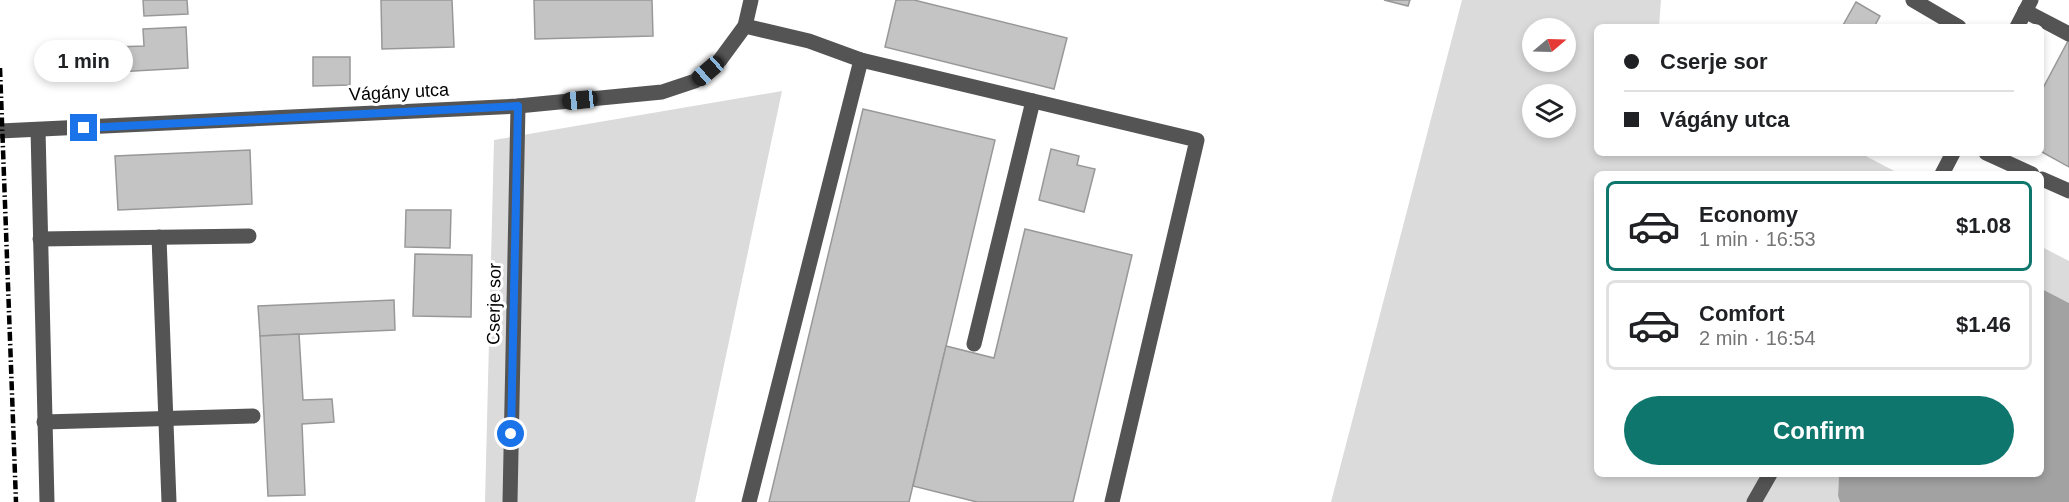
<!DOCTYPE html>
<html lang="en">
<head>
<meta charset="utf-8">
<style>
  :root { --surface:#fff; --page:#f2f2f2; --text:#202124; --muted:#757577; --line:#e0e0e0; --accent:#0f766e }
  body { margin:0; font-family:Arial,sans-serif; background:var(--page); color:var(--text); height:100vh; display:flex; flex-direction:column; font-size:22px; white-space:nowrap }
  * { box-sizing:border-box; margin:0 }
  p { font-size:20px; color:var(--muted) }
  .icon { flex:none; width:33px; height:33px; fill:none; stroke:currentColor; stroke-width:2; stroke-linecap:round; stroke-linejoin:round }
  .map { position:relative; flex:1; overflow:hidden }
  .side { position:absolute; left:1594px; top:171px; width:450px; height:306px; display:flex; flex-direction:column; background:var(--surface); border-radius:9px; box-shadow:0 3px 9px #0003 }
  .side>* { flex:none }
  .top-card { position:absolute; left:1594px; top:24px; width:450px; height:132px; border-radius:9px; box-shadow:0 3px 9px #0003; display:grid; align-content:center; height:132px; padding:0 30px; background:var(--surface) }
  .needle { width:39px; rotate:71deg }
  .buttons { position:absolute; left:1522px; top:18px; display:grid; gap:12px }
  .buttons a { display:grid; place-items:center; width:54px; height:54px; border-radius:50%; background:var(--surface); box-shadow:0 3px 9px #0003; font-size:30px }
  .end { position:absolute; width:27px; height:27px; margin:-14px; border:8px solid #1a73e8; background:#fff; box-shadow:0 0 0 3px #fff }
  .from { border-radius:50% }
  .bubble { position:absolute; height:42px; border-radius:21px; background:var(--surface); box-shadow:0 3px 9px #0003; font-size:20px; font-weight:800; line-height:42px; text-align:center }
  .car { position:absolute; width:18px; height:36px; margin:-18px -9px; border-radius:8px; box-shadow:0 0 4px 2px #0007; background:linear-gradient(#222 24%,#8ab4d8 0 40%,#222 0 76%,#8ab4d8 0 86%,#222 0) }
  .top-card b { display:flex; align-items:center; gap:21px; height:57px; font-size:22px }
  .top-card b+b { border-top:2px solid var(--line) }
  .top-card i { width:15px; height:15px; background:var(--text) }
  ul { padding:10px 0 0; list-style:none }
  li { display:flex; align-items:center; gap:18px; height:90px; margin:0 12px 9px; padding:0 18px; border:3px solid var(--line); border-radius:9px }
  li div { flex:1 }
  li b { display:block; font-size:22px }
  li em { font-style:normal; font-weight:800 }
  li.on { border-color:var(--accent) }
  li>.icon { width:54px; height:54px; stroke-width:1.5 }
  .button { display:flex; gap:12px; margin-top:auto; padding:12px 30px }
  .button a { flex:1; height:69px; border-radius:36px; background:var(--accent); color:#fff; font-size:24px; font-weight:800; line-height:69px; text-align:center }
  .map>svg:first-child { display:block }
</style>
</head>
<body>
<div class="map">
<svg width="2069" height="502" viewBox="0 0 2069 502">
  <rect width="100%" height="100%" fill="#fff"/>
  <g fill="#dbdbdb" fill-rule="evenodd">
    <path d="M1462,0H1661L1659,27H1598V153H1860L1900,174H1598V474H1839L1838,496L1840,502H1331ZM1533,28H1566V62H1533ZM1533,94H1566V128H1533Z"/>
    <polygon points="782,91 695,502 485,502 494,140"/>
    <polygon points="2042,247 2069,261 2069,303 2042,289"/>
  </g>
  <polygon fill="#a2a2a2" points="2042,289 2069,303 2069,502 1840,502 1838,496 1839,474 2042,474"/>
  <g fill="#c4c4c4" stroke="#989898" stroke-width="1.5">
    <polygon points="143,0 187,0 188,14 144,16"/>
    <polygon points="381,0 452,0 454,47 382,49"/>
    <polygon points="534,0 652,0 653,36 535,39"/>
    <polygon points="896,0 914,0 1067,38 1054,89 885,47"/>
    <polygon points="1384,0 1410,0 1408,6"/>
    <polygon points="1856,2 1880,16 1874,27 1842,27"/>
    <polygon points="186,27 188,68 116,72 115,47 144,46 143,29"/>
    <polygon points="2068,41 2069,41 2069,167 2042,152 2042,90"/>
    <polygon points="313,57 350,57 350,85 313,86"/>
    <polygon points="863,109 995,140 909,502 769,502"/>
    <polygon points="1051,149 1079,156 1077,165 1095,169 1084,212 1039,200"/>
    <polygon points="250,150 252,204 118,210 115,156"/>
    <polygon points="406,210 451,210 450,248 405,247"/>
    <polygon points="1025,229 1132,255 1073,502 977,502 913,486 946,346 994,358"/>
    <polygon points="415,254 472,255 471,317 413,316"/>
    <polygon points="394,300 395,330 260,336 258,306"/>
    <polygon points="299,334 303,400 332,399 334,422 302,424 305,495 268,496 260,336"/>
  </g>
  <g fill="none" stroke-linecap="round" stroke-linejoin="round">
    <g stroke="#545454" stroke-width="15">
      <polyline points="1913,0 1959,27"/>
      <polyline points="2025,11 2069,34"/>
      <polyline points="745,26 809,41 861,60 1197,140 1112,502"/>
      <polyline points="2017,27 2031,0"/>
      <polyline points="38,130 47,502"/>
      <polyline points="0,131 518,106 662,92 695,81 720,60 745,26 751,0"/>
      <polyline points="1986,153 2032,174"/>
      <polyline points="1942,174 1953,153"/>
      <polyline points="2042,179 2069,191"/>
      <polyline points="159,237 169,502"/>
      <polyline points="40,239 249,236"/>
      <polyline points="974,344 1033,101"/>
      <polyline points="44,422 253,416"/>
      <polyline points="510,502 518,106"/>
      <polyline points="749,502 861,60"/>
      <polyline points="1754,502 1770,474"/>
    </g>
    <polyline stroke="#000" stroke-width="4.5" stroke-dasharray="9 3 1.5 3" stroke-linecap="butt" points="0,68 16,502"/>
  </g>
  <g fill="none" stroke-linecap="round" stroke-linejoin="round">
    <polyline stroke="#1a73e8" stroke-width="8" points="84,128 518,106 511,434"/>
  </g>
  <g text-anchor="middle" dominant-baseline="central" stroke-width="6" stroke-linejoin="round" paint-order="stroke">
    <g font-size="18" fill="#000" stroke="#fff">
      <text transform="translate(399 92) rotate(-3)">Vágány utca</text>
      <text transform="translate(494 304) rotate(-89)">Cserje sor</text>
    </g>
  </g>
</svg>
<div class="buttons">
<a><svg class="needle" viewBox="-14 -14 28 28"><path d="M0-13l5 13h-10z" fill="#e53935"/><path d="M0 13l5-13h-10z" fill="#757577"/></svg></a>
<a><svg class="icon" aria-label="layers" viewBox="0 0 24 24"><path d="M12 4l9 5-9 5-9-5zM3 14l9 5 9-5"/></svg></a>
</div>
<i class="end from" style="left:511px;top:434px"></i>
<i class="end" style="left:84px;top:128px"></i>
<div class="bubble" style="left:34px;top:40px;width:99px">1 min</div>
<i class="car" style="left:708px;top:71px;rotate:229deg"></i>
<i class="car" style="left:580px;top:100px;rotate:264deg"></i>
<div class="top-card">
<b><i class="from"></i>Cserje sor</b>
<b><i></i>Vágány utca</b>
</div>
<section class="side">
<ul>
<li class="on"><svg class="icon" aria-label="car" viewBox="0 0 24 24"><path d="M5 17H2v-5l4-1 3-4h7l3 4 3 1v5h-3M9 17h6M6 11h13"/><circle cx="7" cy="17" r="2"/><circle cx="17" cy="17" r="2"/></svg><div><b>Economy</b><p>1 min · 16:53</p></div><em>$1.08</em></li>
<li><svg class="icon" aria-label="car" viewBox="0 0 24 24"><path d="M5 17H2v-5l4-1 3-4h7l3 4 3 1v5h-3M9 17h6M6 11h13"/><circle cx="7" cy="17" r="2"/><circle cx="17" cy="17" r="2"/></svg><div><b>Comfort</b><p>2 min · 16:54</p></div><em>$1.46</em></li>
</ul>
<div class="button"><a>Confirm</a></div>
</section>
</div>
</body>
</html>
